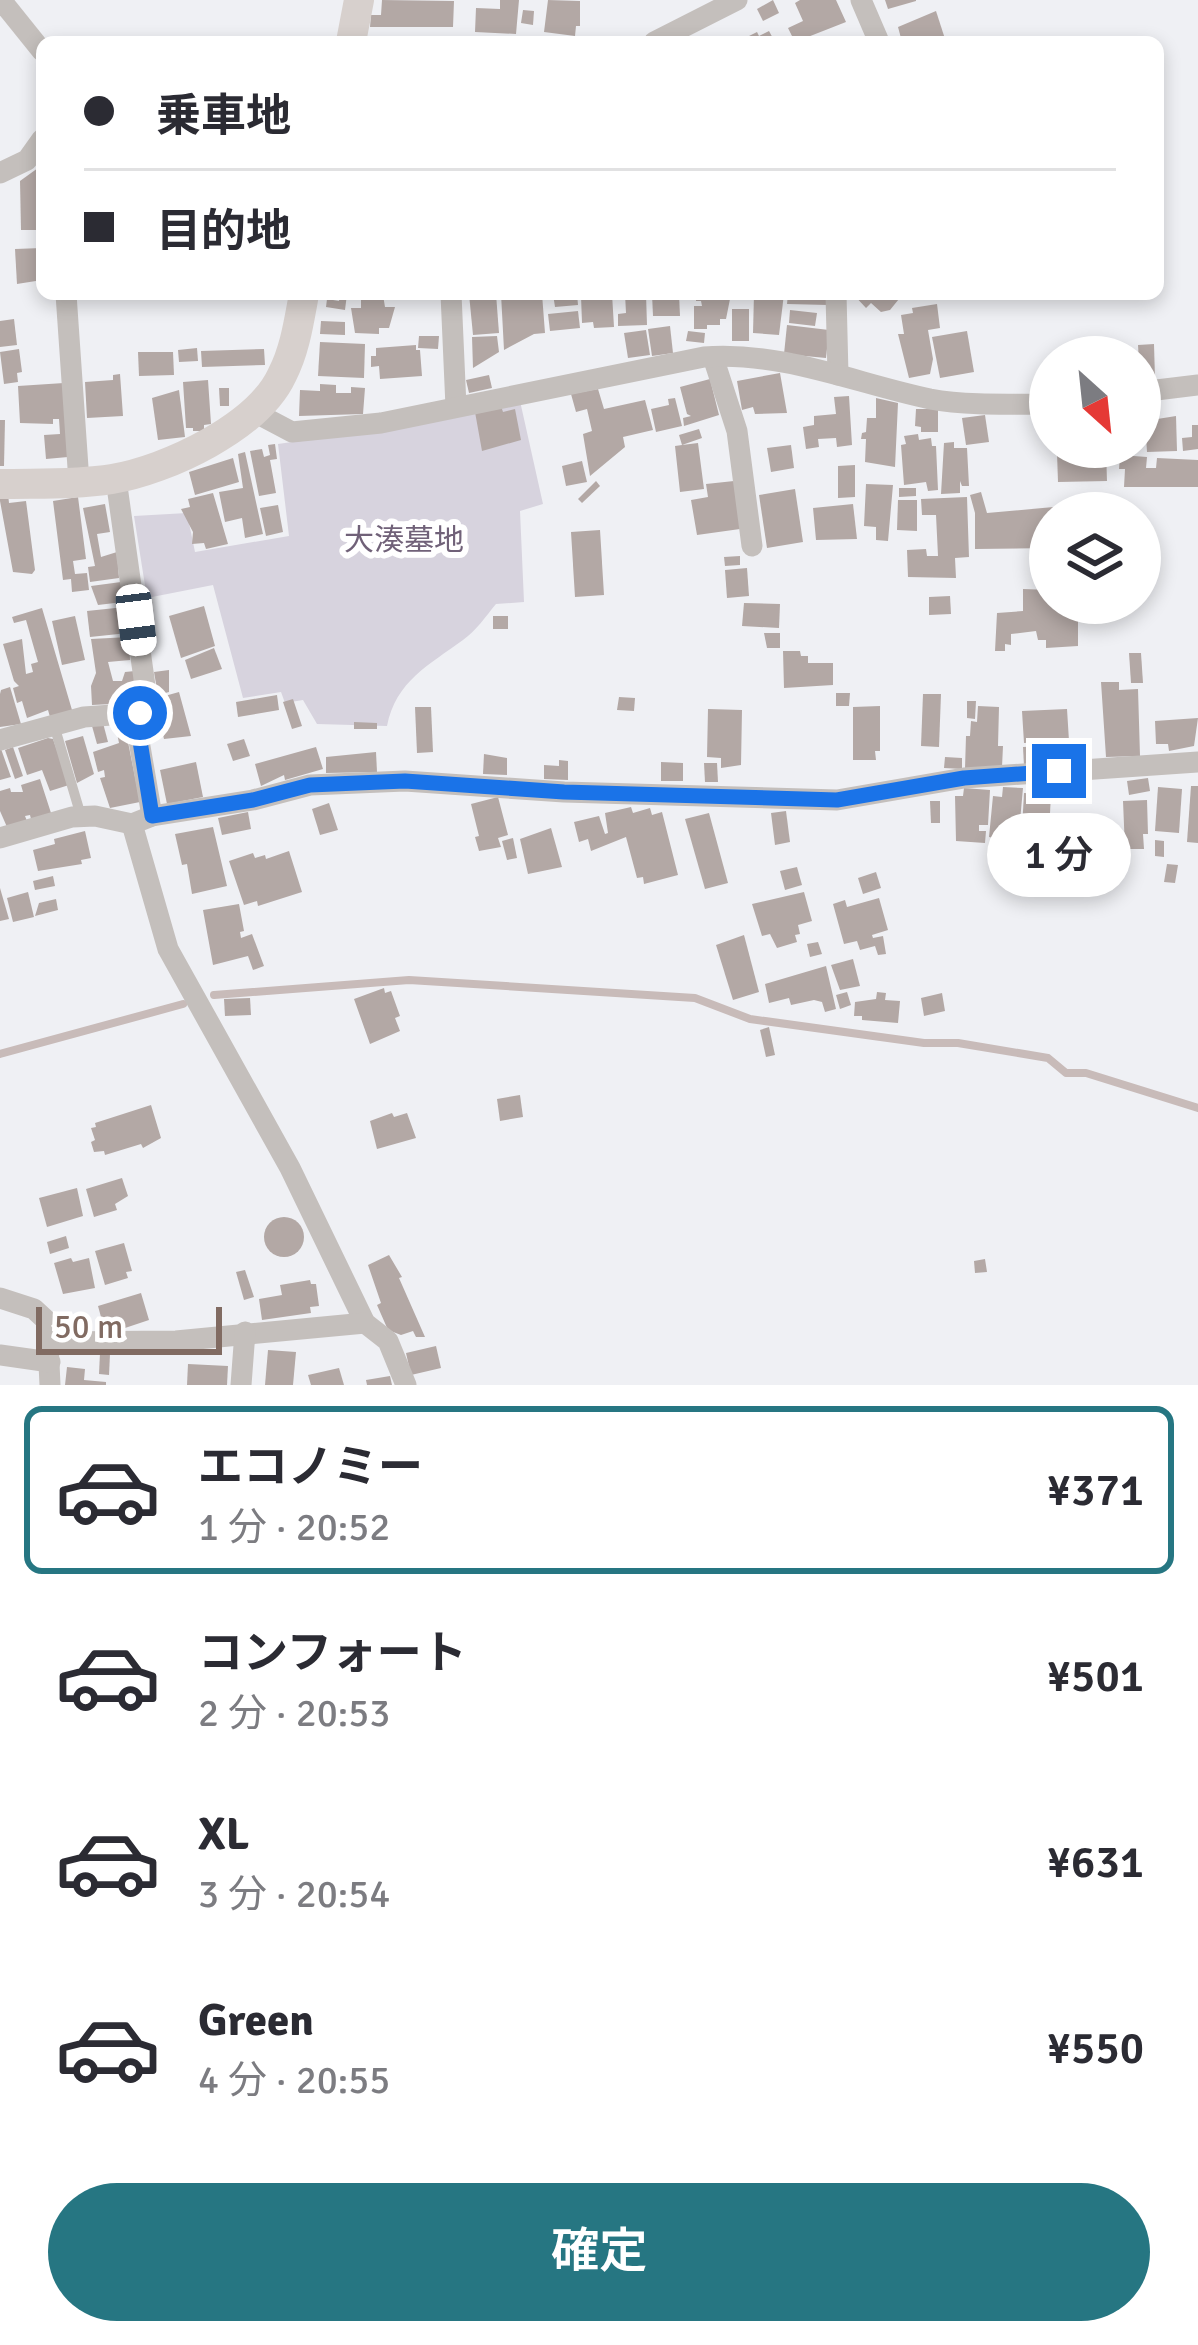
<!DOCTYPE html>
<html lang="ja">
<head>
<meta charset="utf-8">
<style>
  :root { --surface:#fff; --page:#f7f7f7; --text:#2b2b33; --muted:#7c7c81; --line:#e1e1e2; --accent:#267682 }
  body { margin:0; font-family:Signika,"Noto Sans JP",sans-serif; background:var(--page); color:var(--text); height:100vh; display:flex; flex-direction:column; font-size:45px; white-space:nowrap }
  * { box-sizing:border-box; margin:0 }
  p { font-size:39px; color:var(--muted) }
  .icon { flex:none; width:66px; height:66px; fill:none; stroke:currentColor; stroke-width:2; stroke-linecap:round; stroke-linejoin:round }
  .map { position:relative; height:1385px; overflow:hidden }
  .sheet { display:flex; flex-direction:column; background:var(--surface); flex:1 }
  .sheet>* { flex:none }
  .guide { position:absolute; left:36px; top:36px; width:1128px; height:264px; border-radius:18px; box-shadow:0 6px 18px #0003; display:grid; align-content:center; height:264px; padding:0 48px; background:var(--surface) }
  .needle { width:78px; rotate:153deg }
  .buttons { position:absolute; left:1029px; top:336px; display:grid; gap:24px }
  .buttons a { display:grid; place-items:center; width:132px; height:132px; border-radius:50%; background:var(--surface); box-shadow:0 6px 18px #0003; font-size:60px }
  .scale { position:absolute; left:36px; bottom:30px; width:186px; box-sizing:border-box; padding-left:12px; border:6px solid #816b62; border-top:0; font-size:33px; line-height:42px; white-space:nowrap; color:#816b62; -webkit-text-stroke:9px #fff; paint-order:stroke }
  .end { position:absolute; width:54px; height:54px; margin:-27px; border:15px solid #1a73e8; background:#fff; box-shadow:0 0 0 6px #fff }
  .from { border-radius:50% }
  .bubble { position:absolute; height:84px; border-radius:42px; background:var(--surface); box-shadow:0 6px 18px #0003; font-size:39px; font-weight:600; line-height:84px; text-align:center }
  .car { position:absolute; width:36px; height:72px; margin:-36px -18px; border-radius:15px; box-shadow:0 0 9px 3px #0007; background:linear-gradient(#fff 24%,#345 0 40%,#fff 0 76%,#345 0 86%,#fff 0) }
  .guide b { display:flex; align-items:center; gap:42px; height:114px; font-size:45px }
  .guide b+b { border-top:3px solid var(--line) }
  .guide i { width:30px; height:30px; background:var(--text) }
  ul { padding:21px 0 0; list-style:none }
  li { display:flex; align-items:center; gap:36px; height:168px; margin:0 24px 18px; padding:0 24px; border:6px solid transparent; border-radius:18px }
  li div { flex:1 }
  li b { display:block; font-size:45px }
  li em { font-style:normal; font-weight:600 }
  li.active { border-color:var(--accent) }
  li>.icon { width:108px; height:108px; stroke-width:1.5 }
  .primary-button { display:flex; gap:24px; margin-top:auto; padding:24px 48px }
  .primary-button a { flex:1; height:138px; border-radius:72px; background:var(--accent); color:#fff; font-size:48px; font-weight:600; line-height:138px; text-align:center }
  .map>svg:first-child { display:block }
</style>
</head>
<body>
<div class="map">
<svg width="1198" height="1385" viewBox="0 0 1198 1385">
  <rect width="100%" height="100%" fill="#eff0f4"/>
  <path fill="#d7d3de" d="M520,401L543,504L520,511L524,602L496,604C486,616 476,631 463,640C429,665 396,681 387,726L317,724L303,700L285,703L281,692L243,698L213,585L147,598L134,516L187,513L195,552L289,536L278,444L374,430Z"/>
  <g fill="none" stroke-linecap="round" stroke-linejoin="round">
    <g stroke="#c8bbb9" stroke-width="8">
      <polyline points="214,995 409,980 695,998 750,1019 924,1043 958,1043 1048,1058 1066,1073 1086,1073 1198,1108"/>
      <polyline points="0,1054 183,1004"/>
    </g>
  </g>
  <g fill="#b3a8a5">
    <polygon points="382,0 454,1 453,27 370,27 371,15 381,15"/>
    <polygon points="500,0 519,0 516,34 475,32 476,8 500,9"/>
    <polygon points="548,0 580,1 580,26 576,26 575,36 544,32"/>
    <polygon points="773,0 779,13 763,21 757,9"/>
    <polygon points="800,0 836,0 846,22 795,42 788,28 803,21 795,3"/>
    <polygon points="885,0 916,0 916,1 888,9"/>
    <polygon points="523,10 534,11 533,25 521,23"/>
    <polygon points="936,11 946,42 902,42 898,27"/>
    <polygon points="769,31 775,42 737,42 757,32 759,36"/>
    <polygon points="38,168 42,168 42,230 21,230 20,181"/>
    <polygon points="42,248 42,280 17,284 15,249"/>
    <polygon points="340,294 347,294 345,310 326,307 327,299 339,301"/>
    <polygon points="361,294 383,295 385,307 395,307 389,328 379,328 379,334 355,333 351,308 361,308"/>
    <polygon points="469,294 496,294 499,333 473,335"/>
    <polygon points="501,294 542,294 545,333 534,334 504,350"/>
    <polygon points="553,294 577,294 578,305 555,307"/>
    <polygon points="588,294 612,294 614,327 594,328 593,322 582,323 581,296"/>
    <polygon points="625,294 646,294 647,325 618,326 618,314 626,313"/>
    <polygon points="652,294 679,294 680,316 653,316"/>
    <polygon points="696,294 731,294 726,319 720,319 720,325 707,325 707,329 694,329 694,306 702,306 701,301 696,301"/>
    <polygon points="754,294 784,294 779,335 753,333"/>
    <polygon points="788,294 829,294 828,305 787,304"/>
    <polygon points="853,294 903,294 890,310 881,312 871,303 866,308"/>
    <polygon points="937,304 940,328 928,330 933,359 930,374 909,378 898,334 904,334 901,315 913,313 912,308"/>
    <rect x="732" y="309" width="17" height="32"/>
    <polygon points="790,310 817,313 815,326 789,323"/>
    <polygon points="578,311 580,328 550,331 548,314"/>
    <polygon points="14,319 17,345 0,347 0,321"/>
    <polygon points="321,321 345,322 345,335 320,334"/>
    <polygon points="787,325 829,330 826,358 784,354"/>
    <polygon points="670,326 673,353 652,356 648,329"/>
    <polygon points="646,330 650,355 628,358 624,333"/>
    <polygon points="688,331 705,333 704,343 686,341"/>
    <polygon points="967,331 974,372 940,378 932,337"/>
    <polygon points="419,336 439,336 438,349 418,348"/>
    <polygon points="497,336 499,352 473,368 472,337"/>
    <polygon points="320,342 365,344 364,378 318,376"/>
    <polygon points="1154,344 1155,379 1140,380 1138,345"/>
    <polygon points="416,345 416,350 420,350 422,376 380,379 379,366 371,367 371,356 376,356 376,348"/>
    <polygon points="197,348 198,361 179,362 178,350"/>
    <polygon points="19,349 22,372 17,373 18,382 4,384 0,352"/>
    <polygon points="264,349 265,365 202,367 201,351"/>
    <polygon points="138,352 173,352 174,375 139,376"/>
    <polygon points="780,373 787,413 755,414 753,407 742,410 737,381"/>
    <polygon points="120,374 123,416 87,418 85,382 113,380 113,375"/>
    <polygon points="489,375 492,388 469,393 466,380"/>
    <polygon points="710,379 719,415 684,426 683,418 691,416 687,414 680,387"/>
    <polygon points="208,380 211,424 204,425 204,431 193,431 193,428 186,428 183,382"/>
    <polygon points="64,383 68,457 46,459 44,435 60,434 59,419 53,419 53,424 20,423 18,386"/>
    <polygon points="320,384 336,385 336,393 351,393 351,387 365,388 363,414 299,416 300,390 320,391"/>
    <polygon points="219,388 229,388 229,406 220,406"/>
    <polygon points="598,389 604,409 645,400 653,430 623,437 625,447 590,476 583,434 592,431 587,409 576,412 571,394"/>
    <polygon points="179,390 185,437 158,440 152,398"/>
    <polygon points="849,396 852,445 837,447 836,438 818,439 819,447 806,449 803,427 814,425 814,416 836,414 834,397"/>
    <polygon points="675,398 682,426 656,432 651,409 669,405 668,399"/>
    <polygon points="876,398 898,403 895,467 865,462 866,439 861,439 862,433 866,432 867,418 876,418"/>
    <polygon points="501,406 503,412 515,409 521,440 482,451 475,412"/>
    <polygon points="916,409 938,409 938,432 921,432 921,427 915,426"/>
    <polygon points="985,415 989,442 966,445 962,418"/>
    <polygon points="1176,416 1177,451 1147,452 1145,421"/>
    <polygon points="0,420 5,420 4,466 0,466"/>
    <polygon points="1192,425 1198,425 1198,449 1183,451 1182,438 1192,437"/>
    <polygon points="699,429 702,438 682,445 698,443 704,489 680,492 675,446 682,445 679,435"/>
    <polygon points="918,434 919,440 931,438 932,446 936,446 938,490 928,491 926,482 904,485 901,445 906,444 904,436"/>
    <polygon points="954,442 954,448 967,448 969,486 962,486 960,481 960,493 941,494 944,443"/>
    <polygon points="275,444 277,459 270,460 276,493 259,496 250,451 262,449 264,457 270,455 268,445"/>
    <polygon points="791,445 794,468 771,472 767,448"/>
    <polygon points="1106,451 1107,481 1058,482 1057,453"/>
    <polygon points="245,452 263,534 245,538 242,518 225,522 219,492 243,488 238,454"/>
    <polygon points="1120,455 1147,457 1146,468 1156,468 1157,458 1198,460 1198,487 1124,487 1125,469 1119,469"/>
    <polygon points="233,458 239,482 195,495 189,472"/>
    <polygon points="582,461 587,482 566,486 562,466"/>
    <polygon points="855,465 855,497 838,498 838,466"/>
    <polygon points="596,481 600,486 582,503 578,499"/>
    <polygon points="734,481 740,529 697,535 691,500 708,497 706,484"/>
    <polygon points="866,484 893,485 888,541 876,540 876,527 864,526"/>
    <polygon points="899,488 916,488 916,496 899,497"/>
    <polygon points="795,489 803,542 767,548 759,495"/>
    <polygon points="981,492 987,513 1076,505 1077,513 1050,513 1050,548 975,549 975,513 970,495"/>
    <polygon points="213,493 228,544 206,549 204,543 192,544 193,532 181,509 190,507 188,499"/>
    <polygon points="8,494 9,503 26,501 35,570 32,574 13,572 0,501 0,496"/>
    <polygon points="78,497 86,559 73,561 75,574 87,573 89,590 72,592 71,579 63,580 53,501"/>
    <polygon points="967,497 969,557 955,558 956,578 908,577 907,550 926,549 927,556 938,556 936,515 922,515 921,499"/>
    <polygon points="898,500 917,500 917,531 897,530"/>
    <polygon points="105,504 110,532 97,534 101,557 117,552 119,578 90,582 88,567 95,566 83,508"/>
    <polygon points="853,504 857,539 816,540 813,508"/>
    <polygon points="278,505 283,532 266,536 260,508"/>
    <polygon points="600,530 604,595 575,597 571,532"/>
    <polygon points="740,556 740,565 725,566 724,557"/>
    <polygon points="747,568 749,596 727,598 725,570"/>
    <polygon points="121,582 123,602 98,605 91,586"/>
    <polygon points="1023,589 1050,590 1050,603 1073,604 1073,612 1078,612 1078,646 1046,648 1046,640 1038,640 1036,631 1011,634 1011,645 1005,644 1005,651 995,651 997,613 1023,611"/>
    <polygon points="950,596 951,614 929,615 929,597"/>
    <polygon points="744,603 780,604 779,628 742,626"/>
    <polygon points="204,606 215,646 181,658 169,616"/>
    <polygon points="125,607 128,633 90,637 87,611"/>
    <polygon points="42,608 72,710 50,717 48,710 27,718 22,701 17,703 13,688 19,686 14,681 3,644 22,639 26,674 33,672 31,664 38,662 26,620 14,623 12,617"/>
    <polygon points="75,616 85,660 62,665 52,621"/>
    <rect x="493" y="616" width="15" height="13"/>
    <polygon points="764,633 780,633 780,648 767,648"/>
    <polygon points="129,637 130,660 108,662 113,681 122,681 125,672 135,671 136,689 130,689 131,703 92,705 91,686 96,673 91,639"/>
    <polygon points="214,648 222,669 191,679 185,660"/>
    <polygon points="783,651 800,651 801,656 808,656 808,663 833,663 833,685 784,688"/>
    <polygon points="1129,653 1141,653 1143,683 1131,683"/>
    <polygon points="169,670 169,692 158,695 154,672"/>
    <polygon points="1101,682 1119,682 1119,690 1138,689 1140,756 1106,757"/>
    <polygon points="10,687 21,724 0,727 0,694 1,690"/>
    <polygon points="179,692 191,736 164,739 158,715 152,717 154,699"/>
    <polygon points="836,693 850,693 849,706 836,706"/>
    <polygon points="923,694 941,694 939,747 921,746"/>
    <polygon points="277,695 279,710 238,717 236,702"/>
    <polygon points="619,697 635,698 634,711 617,710"/>
    <polygon points="293,699 302,726 292,729 283,702"/>
    <polygon points="967,701 976,701 975,719 967,718"/>
    <polygon points="880,706 880,751 875,751 876,760 853,760 853,707"/>
    <polygon points="978,706 999,707 998,746 1003,746 1002,767 965,769 966,736 970,736 971,721 977,722"/>
    <polygon points="415,707 431,707 433,752 417,753"/>
    <polygon points="708,709 742,710 741,765 721,768 721,758 707,757"/>
    <polygon points="1067,709 1069,741 1024,743 1022,711"/>
    <polygon points="1198,718 1194,746 1169,751 1168,744 1156,744 1155,721"/>
    <polygon points="124,722 140,802 110,808 100,778 105,777 104,770 98,772 93,752 119,743 115,723"/>
    <polygon points="354,722 377,723 377,729 354,729"/>
    <polygon points="103,723 108,742 97,744 92,726"/>
    <polygon points="83,736 94,774 77,783 65,741"/>
    <polygon points="48,738 53,739 69,785 50,791 42,770 27,775 18,748"/>
    <polygon points="244,739 250,756 233,761 227,744"/>
    <polygon points="0,746 11,777 0,780"/>
    <polygon points="1046,746 1047,765 1024,766 1023,747"/>
    <polygon points="13,747 23,776 15,779 5,750"/>
    <polygon points="316,747 323,769 285,780 284,775 261,786 255,764"/>
    <polygon points="376,752 377,772 326,773 326,757"/>
    <polygon points="484,754 507,758 507,775 483,774"/>
    <polygon points="945,757 962,758 962,769 944,768"/>
    <polygon points="559,760 568,761 568,780 544,779 544,765 559,766"/>
    <polygon points="196,762 203,797 167,804 160,770"/>
    <polygon points="661,762 683,763 683,781 661,781"/>
    <polygon points="704,763 717,763 718,782 705,782"/>
    <polygon points="1148,778 1150,791 1129,795 1127,781"/>
    <polygon points="40,779 51,813 31,819 30,815 25,816 27,821 7,827 0,811 0,791 10,788 11,792 23,792 21,785"/>
    <polygon points="1191,786 1198,786 1198,843 1187,842"/>
    <polygon points="1003,787 1023,788 1018,843 989,837 993,796 1002,797"/>
    <polygon points="1158,787 1182,789 1179,833 1155,831"/>
    <polygon points="964,788 990,790 988,825 979,825 979,831 986,831 985,843 956,841 955,796 963,796"/>
    <polygon points="1024,793 1051,794 1048,851 1021,847"/>
    <polygon points="498,797 508,835 498,838 501,847 479,851 475,837 479,836 471,804"/>
    <polygon points="1147,800 1148,834 1143,834 1144,849 1125,849 1123,801"/>
    <polygon points="930,801 940,801 940,823 931,823"/>
    <polygon points="329,803 338,830 320,835 312,809"/>
    <polygon points="631,807 633,813 650,808 652,815 662,812 678,875 644,884 643,877 637,878 626,837 591,851 588,839 579,842 574,822 599,816 605,834 608,833 605,813"/>
    <polygon points="786,811 790,842 775,845 771,813"/>
    <polygon points="248,812 251,829 222,835 218,818"/>
    <polygon points="709,813 728,883 705,889 685,819"/>
    <polygon points="1052,824 1078,826 1080,854 1050,851"/>
    <polygon points="213,827 227,886 192,894 187,864 182,865 175,834"/>
    <polygon points="551,828 562,867 528,874 520,839"/>
    <polygon points="85,831 91,858 81,860 82,864 38,871 33,850 55,844 54,839"/>
    <polygon points="513,838 517,858 507,860 502,841"/>
    <polygon points="1155,840 1164,841 1164,857 1155,856"/>
    <polygon points="289,851 302,892 258,906 257,901 244,905 229,861 253,853 255,858 265,855 266,859"/>
    <polygon points="1167,864 1178,865 1175,883 1164,882"/>
    <polygon points="797,867 802,885 785,890 780,871"/>
    <polygon points="876,872 881,888 863,894 858,878"/>
    <polygon points="53,876 55,886 35,890 33,881"/>
    <polygon points="0,888 9,919 0,921"/>
    <polygon points="28,892 34,917 13,922 7,898"/>
    <polygon points="804,892 812,921 798,925 800,934 795,935 797,942 777,948 770,934 762,936 752,904"/>
    <polygon points="879,898 888,930 872,935 873,938 883,936 886,954 878,955 875,946 860,950 857,941 844,944 833,904 845,900 847,907"/>
    <polygon points="56,899 58,910 35,916 39,903"/>
    <polygon points="239,904 244,931 240,932 241,938 252,934 264,966 253,970 248,956 213,965 203,910"/>
    <polygon points="744,935 759,992 733,1000 716,945"/>
    <polygon points="818,942 822,954 810,957 807,944"/>
    <polygon points="853,959 860,986 840,990 831,965"/>
    <polygon points="826,966 836,1009 825,1012 822,1002 814,1000 791,1005 789,998 769,1003 765,984"/>
    <polygon points="384,988 385,993 391,991 400,1016 395,1018 400,1031 370,1044 354,999"/>
    <polygon points="847,992 851,1005 840,1009 836,995"/>
    <polygon points="877,992 886,993 885,1000 900,1001 898,1023 862,1020 862,1016 854,1016 855,1002 876,999"/>
    <polygon points="942,993 945,1011 924,1016 921,998"/>
    <polygon points="250,998 251,1015 225,1016 224,999"/>
    <polygon points="769,1027 775,1055 766,1057 760,1030"/>
    <polygon points="520,1095 523,1117 500,1121 497,1099"/>
    <polygon points="151,1105 161,1138 143,1148 141,1144 105,1155 104,1151 94,1152 91,1142 95,1140 91,1128 96,1127 95,1123"/>
    <polygon points="392,1113 394,1117 407,1113 416,1138 377,1149 370,1121"/>
    <polygon points="122,1178 128,1196 115,1204 117,1210 94,1217 86,1189"/>
    <polygon points="77,1188 83,1216 47,1227 39,1198"/>
    <circle cx="284" cy="1237" r="20"/>
    <polygon points="66,1236 69,1248 50,1254 47,1242"/>
    <polygon points="124,1243 132,1271 126,1272 128,1278 105,1285 95,1251"/>
    <polygon points="389,1255 402,1277 399,1278 425,1337 416,1337 413,1331 401,1335 388,1330 377,1305 381,1303 368,1265"/>
    <polygon points="71,1258 73,1262 89,1258 95,1288 63,1294 54,1263"/>
    <polygon points="985,1259 987,1272 975,1273 974,1261"/>
    <polygon points="245,1270 254,1297 244,1300 236,1272"/>
    <polygon points="310,1280 311,1284 316,1284 319,1306 310,1307 311,1313 262,1320 259,1299 282,1295 280,1285"/>
    <polygon points="141,1293 149,1320 122,1329 120,1324 104,1328 98,1306"/>
    <polygon points="436,1346 441,1368 411,1375 406,1353"/>
    <polygon points="268,1350 296,1352 293,1385 265,1385"/>
    <polygon points="100,1353 110,1354 109,1375 99,1374"/>
    <polygon points="188,1364 228,1366 227,1385 187,1385"/>
    <polygon points="67,1367 85,1369 84,1380 106,1382 106,1385 65,1385"/>
    <polygon points="339,1368 344,1385 311,1385 308,1375"/>
    <polygon points="390,1376 392,1385 367,1385 366,1380"/>
  </g>
  <g fill="none" stroke-linecap="round" stroke-linejoin="round">
    <polyline stroke="#c4bfbc" stroke-width="10" points="54,725 81,816"/>
    <g stroke="#c4bfbc" stroke-width="21">
      <polyline points="1,0 42,51"/>
      <polyline points="861,0 879,42"/>
      <polyline points="654,42 737,0"/>
      <polyline points="0,173 27,160 42,139"/>
      <polyline points="66,294 79,482"/>
      <polyline points="451,294 456,407"/>
      <polyline points="836,294 838,375"/>
      <polyline points="713,357 737,431 752,546"/>
      <polyline points="1140,392 1198,385"/>
      <path d="M256,413L292,432L381,423L704,357C782,351 855,383 930,399C967,406 1012,404 1050,404"/>
      <polyline points="116,479 146,693 138,735 152,816"/>
      <polyline points="0,740 84,717 140,713"/>
      <polyline points="132,824 168,949 290,1168 365,1323 388,1341 406,1385"/>
      <polyline points="0,838 72,817 95,816 132,824 152,816 253,800 310,785 405,781 564,792 837,800 964,778 1198,762"/>
      <polyline points="0,1298 34,1309 47,1321 50,1385"/>
      <polyline points="50,1342 176,1341 365,1323"/>
      <polyline points="0,1355 50,1362"/>
      <polyline points="241,1385 245,1332"/>
    </g>
    <g stroke="#d7d0cd" stroke-width="30">
      <polyline points="351,42 359,0"/>
      <path d="M0,484C37,483 75,485 112,479C167,470 258,427 282,375C295,350 299,321 304,294"/>
    </g>
  </g>
  <g fill="none" stroke-linecap="round" stroke-linejoin="round">
    <polyline stroke="#1a73e8" stroke-width="15" points="140,713 139,735 152,816 253,800 310,785 405,781 564,792 837,800 964,778 1059,771"/>
  </g>
  <g text-anchor="middle" dominant-baseline="central" stroke-width="12" stroke-linejoin="round" paint-order="stroke">
    <g font-size="30" fill="#706178" stroke="#fff">
      <text x="404" y="540">大湊墓地</text>
    </g>
  </g>
</svg>
<div class="buttons">
<a><svg class="needle" viewBox="-14 -14 28 28"><path d="M0-13l5 13h-10z" fill="#e53935"/><path d="M0 13l5-13h-10z" fill="#7c7c81"/></svg></a>
<a><svg class="icon" aria-label="layers" viewBox="0 0 24 24"><path d="M12 4l9 5-9 5-9-5zM3 14l9 5 9-5"/></svg></a>
</div>
<div class="scale">50 m</div>
<i class="end from" style="left:140px;top:713px"></i>
<i class="end" style="left:1059px;top:771px"></i>
<div class="bubble" style="left:987px;top:813px;width:144px">1 分</div>
<i class="car" style="left:136px;top:620px;rotate:173deg"></i>
<div class="guide">
<b><i class="from"></i>乗車地</b>
<b><i></i>目的地</b>
</div>
</div>
<section class="sheet">
<ul>
<li class="active"><svg class="icon" aria-label="car" viewBox="0 0 24 24"><path d="M5 17H2v-5l4-1 3-4h7l3 4 3 1v5h-3M9 17h6M6 11h13"/><circle cx="7" cy="17" r="2"/><circle cx="17" cy="17" r="2"/></svg><div><b>エコノミー</b><p>1 分 · 20:52</p></div><em>¥371</em></li>
<li><svg class="icon" aria-label="car" viewBox="0 0 24 24"><path d="M5 17H2v-5l4-1 3-4h7l3 4 3 1v5h-3M9 17h6M6 11h13"/><circle cx="7" cy="17" r="2"/><circle cx="17" cy="17" r="2"/></svg><div><b>コンフォート</b><p>2 分 · 20:53</p></div><em>¥501</em></li>
<li><svg class="icon" aria-label="car" viewBox="0 0 24 24"><path d="M5 17H2v-5l4-1 3-4h7l3 4 3 1v5h-3M9 17h6M6 11h13"/><circle cx="7" cy="17" r="2"/><circle cx="17" cy="17" r="2"/></svg><div><b>XL</b><p>3 分 · 20:54</p></div><em>¥631</em></li>
<li><svg class="icon" aria-label="car" viewBox="0 0 24 24"><path d="M5 17H2v-5l4-1 3-4h7l3 4 3 1v5h-3M9 17h6M6 11h13"/><circle cx="7" cy="17" r="2"/><circle cx="17" cy="17" r="2"/></svg><div><b>Green</b><p>4 分 · 20:55</p></div><em>¥550</em></li>
</ul>
<div class="primary-button"><a>確定</a></div>
</section>
</body>
</html>
